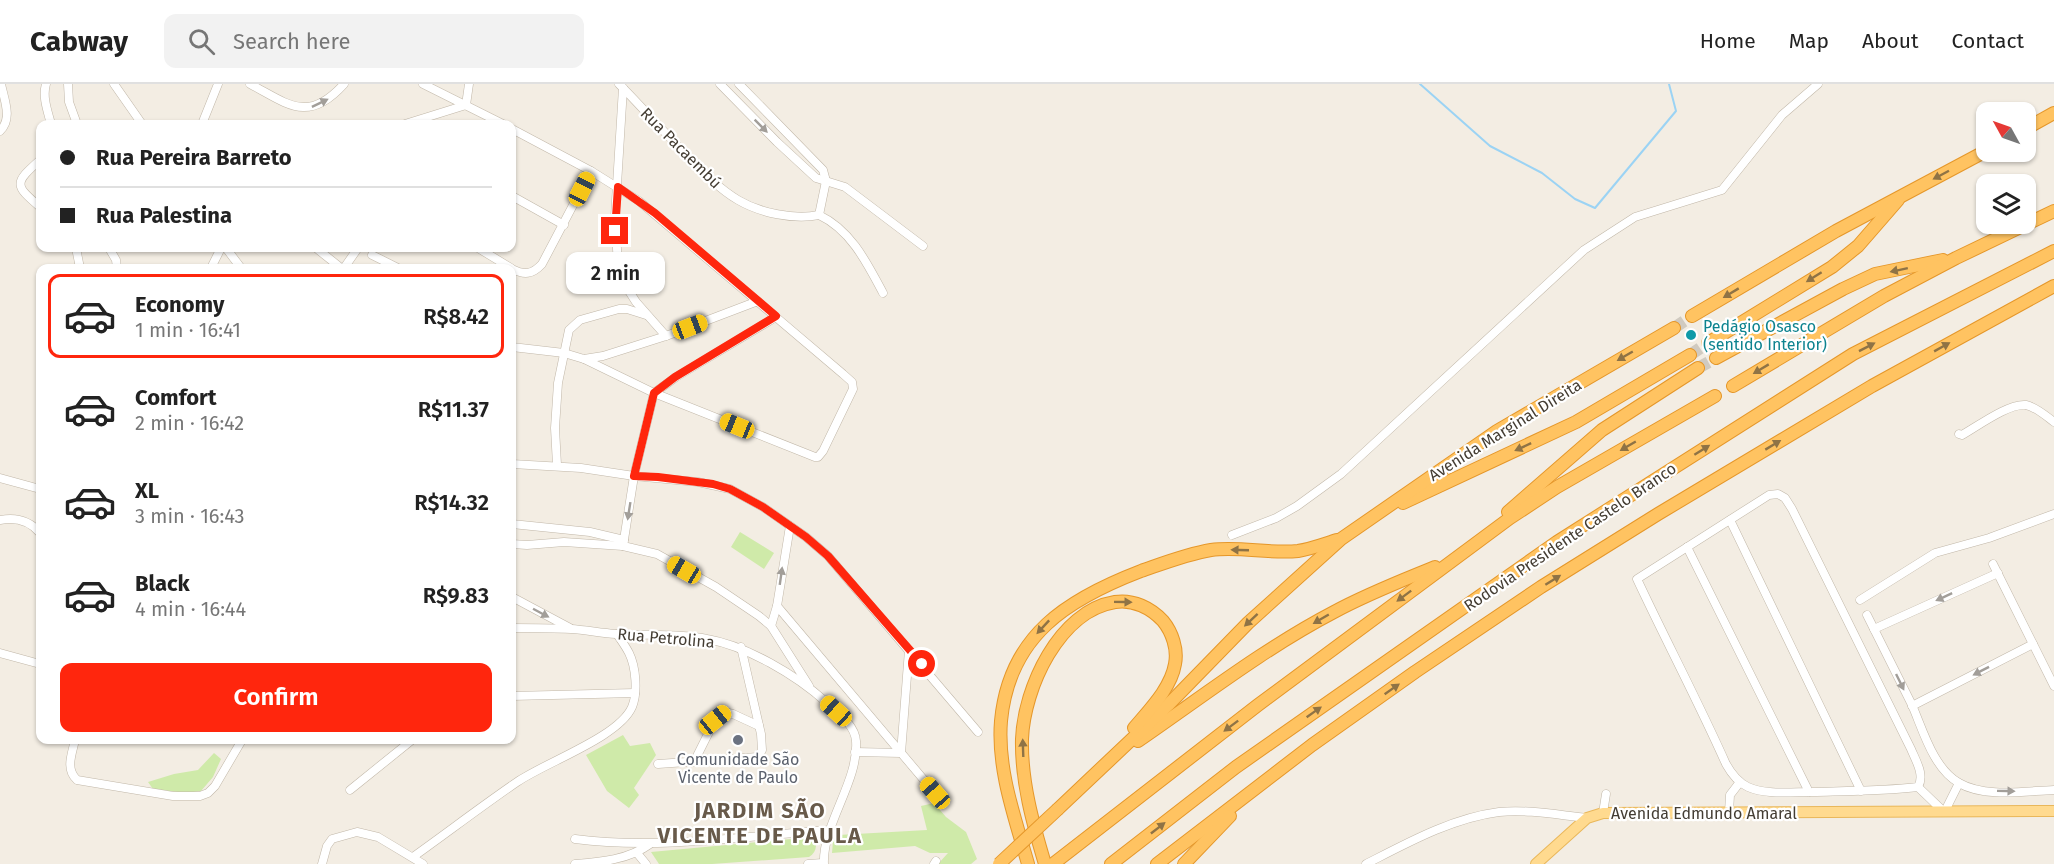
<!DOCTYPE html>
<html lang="en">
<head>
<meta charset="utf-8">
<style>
  :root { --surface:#fff; --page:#f2f2f2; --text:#222; --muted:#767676; --line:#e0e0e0; --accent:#ff260d }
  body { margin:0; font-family:"Fira Sans",sans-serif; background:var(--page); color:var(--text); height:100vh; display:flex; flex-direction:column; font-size:22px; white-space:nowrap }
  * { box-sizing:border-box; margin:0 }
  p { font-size:20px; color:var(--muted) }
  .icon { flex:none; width:33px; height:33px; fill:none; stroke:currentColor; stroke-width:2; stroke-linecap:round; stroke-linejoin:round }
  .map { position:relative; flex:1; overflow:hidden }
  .drawer { position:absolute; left:36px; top:180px; width:480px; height:480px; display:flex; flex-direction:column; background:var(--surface); border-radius:12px; box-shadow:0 2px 4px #0004 }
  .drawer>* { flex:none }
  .hud { position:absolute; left:36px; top:36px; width:480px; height:132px; border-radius:12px; box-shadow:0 2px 4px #0004; display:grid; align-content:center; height:132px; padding:0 24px; background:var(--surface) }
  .needle { width:39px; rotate:310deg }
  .tools { position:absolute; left:1976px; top:18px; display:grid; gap:12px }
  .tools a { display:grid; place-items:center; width:60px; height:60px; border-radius:12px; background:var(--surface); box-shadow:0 2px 4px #0004; font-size:30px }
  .end { position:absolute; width:27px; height:27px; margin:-14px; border:8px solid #ff260d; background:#fff; box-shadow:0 0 0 3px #fff }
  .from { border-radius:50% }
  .bubble { position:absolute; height:42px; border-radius:12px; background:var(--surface); box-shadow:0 2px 4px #0004; font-size:20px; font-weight:600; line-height:42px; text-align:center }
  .car { position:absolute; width:18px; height:36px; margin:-18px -9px; border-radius:8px; box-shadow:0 0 4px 2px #0007; background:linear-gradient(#f5c518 24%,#345 0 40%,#f5c518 0 76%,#345 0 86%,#f5c518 0) }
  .hud b { display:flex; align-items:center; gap:21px; height:57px; font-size:22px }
  .hud b+b { border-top:2px solid var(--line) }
  .hud i { width:15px; height:15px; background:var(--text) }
  ul { padding:10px 0 0; list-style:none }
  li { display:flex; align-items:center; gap:18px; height:84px; margin:0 12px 9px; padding:0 12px; border:3px solid transparent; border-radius:12px }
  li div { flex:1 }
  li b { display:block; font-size:22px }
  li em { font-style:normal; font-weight:600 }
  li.selected { border-color:var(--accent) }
  li>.icon { width:54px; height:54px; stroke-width:1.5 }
  .button { display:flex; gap:12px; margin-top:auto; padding:12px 24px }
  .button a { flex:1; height:69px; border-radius:12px; background:var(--accent); color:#fff; font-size:24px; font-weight:600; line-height:69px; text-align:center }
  header { display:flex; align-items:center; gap:36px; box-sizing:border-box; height:84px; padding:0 30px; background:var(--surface); border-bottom:2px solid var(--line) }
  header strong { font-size:28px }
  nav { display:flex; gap:33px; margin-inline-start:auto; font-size:21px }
  .search { width:420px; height:54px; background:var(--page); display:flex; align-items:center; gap:15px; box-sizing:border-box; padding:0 21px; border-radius:12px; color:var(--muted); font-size:22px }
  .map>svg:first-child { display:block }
</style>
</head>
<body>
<header>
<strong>Cabway</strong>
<div class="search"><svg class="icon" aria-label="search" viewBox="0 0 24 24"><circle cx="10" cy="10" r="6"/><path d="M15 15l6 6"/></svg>Search here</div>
<nav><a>Home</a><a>Map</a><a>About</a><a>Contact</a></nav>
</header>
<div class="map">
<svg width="2054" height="780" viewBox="0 0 2054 780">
  <rect width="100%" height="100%" fill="#f3ede3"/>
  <g fill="#cfeaa9">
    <polygon points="740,448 774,469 764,485 731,463"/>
    <polygon points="623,651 630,662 650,659 656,671 634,704 639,711 629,724 607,707 586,671"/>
    <polygon points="214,669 221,675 213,693 201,707 186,709 153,705 148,698 174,690 198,686"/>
    <polygon points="934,719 946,733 966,748 977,775 971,780 938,780 948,769 930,769 915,762 832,769 833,757 838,751 927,746 921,722"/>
    <path d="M812,753C818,760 817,768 809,773L712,780H659L651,768Z"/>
  </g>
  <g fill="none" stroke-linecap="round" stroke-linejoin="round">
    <polyline stroke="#9bd3f4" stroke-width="2" points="1420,0 1490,62 1542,89 1575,115 1595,124 1676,27 1669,0"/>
    <g stroke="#d0cac0" stroke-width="12" stroke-dasharray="12 6" stroke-linecap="butt">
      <polyline points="1674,244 1692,232"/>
      <polyline points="1690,271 1708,259"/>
      <polyline points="1698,284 1716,274"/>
    </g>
    <g stroke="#c1b7a8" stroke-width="9">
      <g id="minor">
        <path d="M46,0C42,13 48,28 51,40"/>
        <polyline points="68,0 69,18 77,40"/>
        <polyline points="114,0 142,40"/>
        <path d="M250,0C288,20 308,40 344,0"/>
        <polyline points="423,0 503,40"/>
        <path d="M619,0C640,21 659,43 680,64C697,83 716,103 738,116C760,129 794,136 819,131"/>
        <polyline points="720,0 777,58 816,94 845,103 923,162"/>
        <polyline points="739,0 823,86 826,97 819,131"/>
        <polyline points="623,4 615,133 618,181 622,196 636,218 666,252"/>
        <polyline points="202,40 218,0"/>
        <polyline points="405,40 466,21 469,0"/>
        <polyline points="512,45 591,87 639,117 843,290 852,298 853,305 823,367 818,373 815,373 654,309 584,275"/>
        <path d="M0,47C13,35 4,15 1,0"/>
        <path d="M40,76C14,99 14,101 40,123"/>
        <polyline points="512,112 564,141"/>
        <path d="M819,131C851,146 867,179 883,209"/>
        <polyline points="76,164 80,184"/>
        <polyline points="109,164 116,176 117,184"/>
        <polyline points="226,164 241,184"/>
        <polyline points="316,164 341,184"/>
        <polyline points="478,164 511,184"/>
        <polyline points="372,171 398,184"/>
        <polyline points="211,184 221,164"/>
        <polyline points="344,184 358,164"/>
        <path d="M512,185C524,191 532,191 542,180L591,87"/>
        <polyline points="512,263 564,269 584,275 603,272 666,252 758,217"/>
        <path d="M1959,350L1962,351C1978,342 2009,319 2026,321C2036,323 2046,332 2054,338"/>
        <polyline points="512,380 581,384 634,392 698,398 730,405 763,423 806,453 828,472 978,648"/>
        <polyline points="557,381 555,344 558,299 569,246 580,236 619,225 627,225 646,231"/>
        <polyline points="0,394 40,405"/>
        <path d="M1778,410L1785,414L1792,425L1911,665C1916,677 1925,691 1918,703C1883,707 1848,707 1812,708C1792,708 1766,711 1748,703C1737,698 1731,689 1726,680C1698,617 1666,557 1637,495L1769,411Z"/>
        <path d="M0,436C16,433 30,437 40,449"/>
        <polyline points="1730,436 1861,707"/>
        <polyline points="512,440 590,448 624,456"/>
        <polyline points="1232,451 1276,434 1297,422 1341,390 1584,166 1635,133 1722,106 1782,31 1818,0"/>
        <polyline points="512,460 527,461 564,458 623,462 657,470 716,503 759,532 771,542 809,602"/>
        <polyline points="623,462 634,392 654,309 676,293 776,233"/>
        <polyline points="1687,463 1809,708"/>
        <polyline points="1993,480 2054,602"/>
        <polyline points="512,513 570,544"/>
        <polyline points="1860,516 1935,469 1989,454 2054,430"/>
        <polyline points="777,522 935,709"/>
        <path d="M1867,531C1882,561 1897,591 1912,621C1923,646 1933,684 1959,699C1985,714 2025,707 2054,706"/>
        <polyline points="771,542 777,522 790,442"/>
        <path d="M512,544C531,544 551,544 571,545C586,546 601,549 616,550C647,552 677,549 707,555C747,562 796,591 826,618C838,629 855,641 856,657C859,697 822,741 824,780"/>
        <polyline points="1874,545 1998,489"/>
        <polyline points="0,569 40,580"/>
        <polyline points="512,612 635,609"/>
        <polyline points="1912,622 2033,560"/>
        <path d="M75,656C72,670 65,685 77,696L173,712H200L208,709L215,702L242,656"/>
        <polyline points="855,668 901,669 909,566"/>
        <polyline points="694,678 715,636 724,628 733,630 759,642"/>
        <polyline points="658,680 758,673 762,666 761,650 741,563"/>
        <polyline points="1918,703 1942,726"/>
        <polyline points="350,706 412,656"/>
        <polyline points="1945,727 1959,699"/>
        <polyline points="1729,728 1730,711 1740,698"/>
        <polyline points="1603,729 1606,710"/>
        <path d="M575,755C656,766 748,752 830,746"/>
        <polyline points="637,769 646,780"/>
        <path d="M413,773C448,748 482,722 517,698C546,678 619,653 632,623C638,609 636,583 629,569C626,563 621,556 617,550"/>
        <polyline points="322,780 327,762 332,755 357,748 378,753 423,780"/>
        <path d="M575,780C601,778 628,776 650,760"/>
        <polyline points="808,780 823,779"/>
        <polyline points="934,780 936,777"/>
        <path d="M1366,780C1407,759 1452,734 1499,728C1527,725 1558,731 1587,734"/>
      </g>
    </g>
    <g stroke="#e9b75a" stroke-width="12">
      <polyline id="major" points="1536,780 1587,734 1603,729 2054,727"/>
    </g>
    <g stroke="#e5972a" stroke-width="14">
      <g id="highway">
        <polyline points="2025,45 2054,29"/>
        <polyline points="1692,232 1836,147 1986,67"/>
        <polyline points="1708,259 1832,183 1858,162 1898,116"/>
        <polyline points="1716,274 1843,205 1875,190 1943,176"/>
        <polyline points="1733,302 1884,212 1956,174 2054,127"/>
        <polyline points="1403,419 1576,338 1690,271"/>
        <polyline points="1508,428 1602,346 1698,284"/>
        <path d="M1138,657C1202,613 1265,564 1334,528C1367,510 1401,497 1435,483"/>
        <polyline points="1058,725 1168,621 1248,539 1341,455 1497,347 1674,244"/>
        <path d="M1028,780C1015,734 997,685 1001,637C1009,551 1068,515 1141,487C1164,479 1187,470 1211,466C1239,462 1269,470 1298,467C1311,465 1324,460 1337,456"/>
        <path d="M1045,780C1033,740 1021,697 1022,655C1024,604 1059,527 1115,518C1133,515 1151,524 1163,537C1172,548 1178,565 1175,580C1171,604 1150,625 1134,644"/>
        <polyline points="1053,780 1258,621 1510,434 1557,403 1715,312"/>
        <polyline points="1111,780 1236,683 1557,458 1853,270 2054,167"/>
        <polyline points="1157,780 1312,661 1415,588 1541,503 1658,430 1872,302 2054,202"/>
        <polyline points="1184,780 1230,732"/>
      </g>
    </g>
    <use href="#minor" stroke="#fff" stroke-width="8"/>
    <use href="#major" stroke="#ffda8f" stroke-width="10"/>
    <use href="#highway" stroke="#ffc361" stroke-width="12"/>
    <g stroke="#e5972a" stroke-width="14" stroke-linecap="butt">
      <polyline id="highway-bridge" points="999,780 1058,725"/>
    </g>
    <use href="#highway-bridge" stroke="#ffc361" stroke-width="12"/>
  </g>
  <defs><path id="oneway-solid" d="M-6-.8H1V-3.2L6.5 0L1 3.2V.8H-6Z" transform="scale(1.5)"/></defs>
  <g fill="#a29e99">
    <use href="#oneway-solid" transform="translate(320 19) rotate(-26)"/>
    <use href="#oneway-solid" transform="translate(761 42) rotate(45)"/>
    <use href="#oneway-solid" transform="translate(629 427) rotate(99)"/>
    <use href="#oneway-solid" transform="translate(781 492) rotate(-82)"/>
    <use href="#oneway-solid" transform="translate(1944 513) rotate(155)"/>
    <use href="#oneway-solid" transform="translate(541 529) rotate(28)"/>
    <use href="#oneway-solid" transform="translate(1981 587) rotate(153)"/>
    <use href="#oneway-solid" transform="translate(1900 598) rotate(64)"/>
    <use href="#oneway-solid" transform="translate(2006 707) rotate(1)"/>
  </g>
  <g fill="#8f7345">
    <use href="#oneway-solid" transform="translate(1941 91) rotate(152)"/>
    <use href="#oneway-solid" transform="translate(1899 186) rotate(168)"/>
    <use href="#oneway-solid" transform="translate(1814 193) rotate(148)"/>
    <use href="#oneway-solid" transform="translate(1731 209) rotate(149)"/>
    <use href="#oneway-solid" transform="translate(1867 263) rotate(-27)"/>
    <use href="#oneway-solid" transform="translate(1942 263) rotate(-29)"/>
    <use href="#oneway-solid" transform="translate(1625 272) rotate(150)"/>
    <use href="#oneway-solid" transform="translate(1761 285) rotate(149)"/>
    <use href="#oneway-solid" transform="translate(1773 361) rotate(-31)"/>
    <use href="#oneway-solid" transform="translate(1628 362) rotate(150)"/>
    <use href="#oneway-solid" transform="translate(1523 363) rotate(155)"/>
    <use href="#oneway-solid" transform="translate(1702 366) rotate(-32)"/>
    <use href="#oneway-solid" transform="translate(1240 466) rotate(-178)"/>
    <use href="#oneway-solid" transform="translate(1553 496) rotate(-32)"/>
    <use href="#oneway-solid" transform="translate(1404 512) rotate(143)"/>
    <use href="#oneway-solid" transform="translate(1123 518) rotate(1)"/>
    <use href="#oneway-solid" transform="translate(1321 535) rotate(150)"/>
    <use href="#oneway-solid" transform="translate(1251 536) rotate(137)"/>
    <use href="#oneway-solid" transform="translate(1043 543) rotate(133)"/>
    <use href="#oneway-solid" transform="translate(1392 605) rotate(-35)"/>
    <use href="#oneway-solid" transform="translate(1314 628) rotate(-35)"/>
    <use href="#oneway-solid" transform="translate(1231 642) rotate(143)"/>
    <use href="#oneway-solid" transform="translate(1023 664) rotate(-92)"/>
    <use href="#oneway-solid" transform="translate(1158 744) rotate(-38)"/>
  </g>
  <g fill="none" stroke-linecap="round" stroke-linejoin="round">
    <polyline stroke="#ff260d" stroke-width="8" points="615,147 618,103 655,129 776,232 675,293 654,309 634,392 658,393 713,400 730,405 763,423 806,453 828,472 922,580"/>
  </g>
  <circle fill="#0f9aa8" stroke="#fff" stroke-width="2" cx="1691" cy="251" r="6"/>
  <circle fill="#6b7280" stroke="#fff" stroke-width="2" cx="738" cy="656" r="6"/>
  <g text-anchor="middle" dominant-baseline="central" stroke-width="4.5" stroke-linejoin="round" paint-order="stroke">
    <g font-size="16" fill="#443d33" stroke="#fff">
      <text transform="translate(681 64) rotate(45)">Rua Pacaembú</text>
      <text transform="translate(1505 346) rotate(-32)">Avenida Marginal Direita</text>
      <text transform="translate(1570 453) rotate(-34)">Rodovia Presidente Castelo Branco</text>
      <text transform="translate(666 554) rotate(5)">Rua Petrolina</text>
      <text x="1704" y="729">Avenida Edmundo Amaral</text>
    </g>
    <g font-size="16" fill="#0d838f" stroke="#fff" text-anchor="start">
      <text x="1703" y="242">Pedágio Osasco<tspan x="1703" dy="18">(sentido Interior)</tspan></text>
    </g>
    <g font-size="16" fill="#5b616d" stroke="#fff">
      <text x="738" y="675">Comunidade São<tspan x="738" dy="18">Vicente de Paulo</tspan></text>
    </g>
    <g font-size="22" font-weight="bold" letter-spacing="1.5" fill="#685a4a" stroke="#fff">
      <text x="760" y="726">JARDIM SÃO<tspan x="760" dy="25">VICENTE DE PAULA</tspan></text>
    </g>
  </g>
</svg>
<div class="tools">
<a><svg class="needle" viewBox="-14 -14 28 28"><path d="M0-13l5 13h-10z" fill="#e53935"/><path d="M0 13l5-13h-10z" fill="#767676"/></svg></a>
<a><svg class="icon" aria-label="layers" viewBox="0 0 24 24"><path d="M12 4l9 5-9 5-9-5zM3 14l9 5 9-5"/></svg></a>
</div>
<i class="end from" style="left:922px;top:580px"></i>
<i class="end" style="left:615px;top:147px"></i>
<div class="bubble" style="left:566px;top:168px;width:99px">2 min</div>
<i class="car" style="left:582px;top:105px;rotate:27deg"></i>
<i class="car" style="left:690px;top:243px;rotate:69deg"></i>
<i class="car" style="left:737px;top:342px;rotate:292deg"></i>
<i class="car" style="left:684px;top:486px;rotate:300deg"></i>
<i class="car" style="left:836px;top:627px;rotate:312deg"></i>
<i class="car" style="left:715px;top:636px;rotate:51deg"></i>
<i class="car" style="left:935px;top:709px;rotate:319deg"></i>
<div class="hud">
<b><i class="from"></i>Rua Pereira Barreto</b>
<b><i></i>Rua Palestina</b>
</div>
<section class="drawer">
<ul>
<li class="selected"><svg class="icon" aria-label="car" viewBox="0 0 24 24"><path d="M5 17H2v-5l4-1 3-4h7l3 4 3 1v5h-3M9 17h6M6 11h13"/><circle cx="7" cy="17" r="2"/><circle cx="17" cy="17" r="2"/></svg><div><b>Economy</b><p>1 min · 16:41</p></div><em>R$8.42</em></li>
<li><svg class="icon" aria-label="car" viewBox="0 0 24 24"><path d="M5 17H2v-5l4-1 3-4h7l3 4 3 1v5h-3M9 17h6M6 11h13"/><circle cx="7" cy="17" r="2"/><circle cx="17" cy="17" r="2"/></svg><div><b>Comfort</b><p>2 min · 16:42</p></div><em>R$11.37</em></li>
<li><svg class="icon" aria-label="car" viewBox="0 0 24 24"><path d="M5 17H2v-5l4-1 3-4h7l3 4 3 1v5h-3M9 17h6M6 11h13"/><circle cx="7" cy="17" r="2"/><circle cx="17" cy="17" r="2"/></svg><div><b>XL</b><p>3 min · 16:43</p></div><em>R$14.32</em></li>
<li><svg class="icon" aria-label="car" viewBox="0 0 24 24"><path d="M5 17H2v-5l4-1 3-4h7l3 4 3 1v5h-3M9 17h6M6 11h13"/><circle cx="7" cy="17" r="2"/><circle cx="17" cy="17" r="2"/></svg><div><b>Black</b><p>4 min · 16:44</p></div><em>R$9.83</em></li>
</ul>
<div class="button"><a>Confirm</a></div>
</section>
</div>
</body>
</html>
